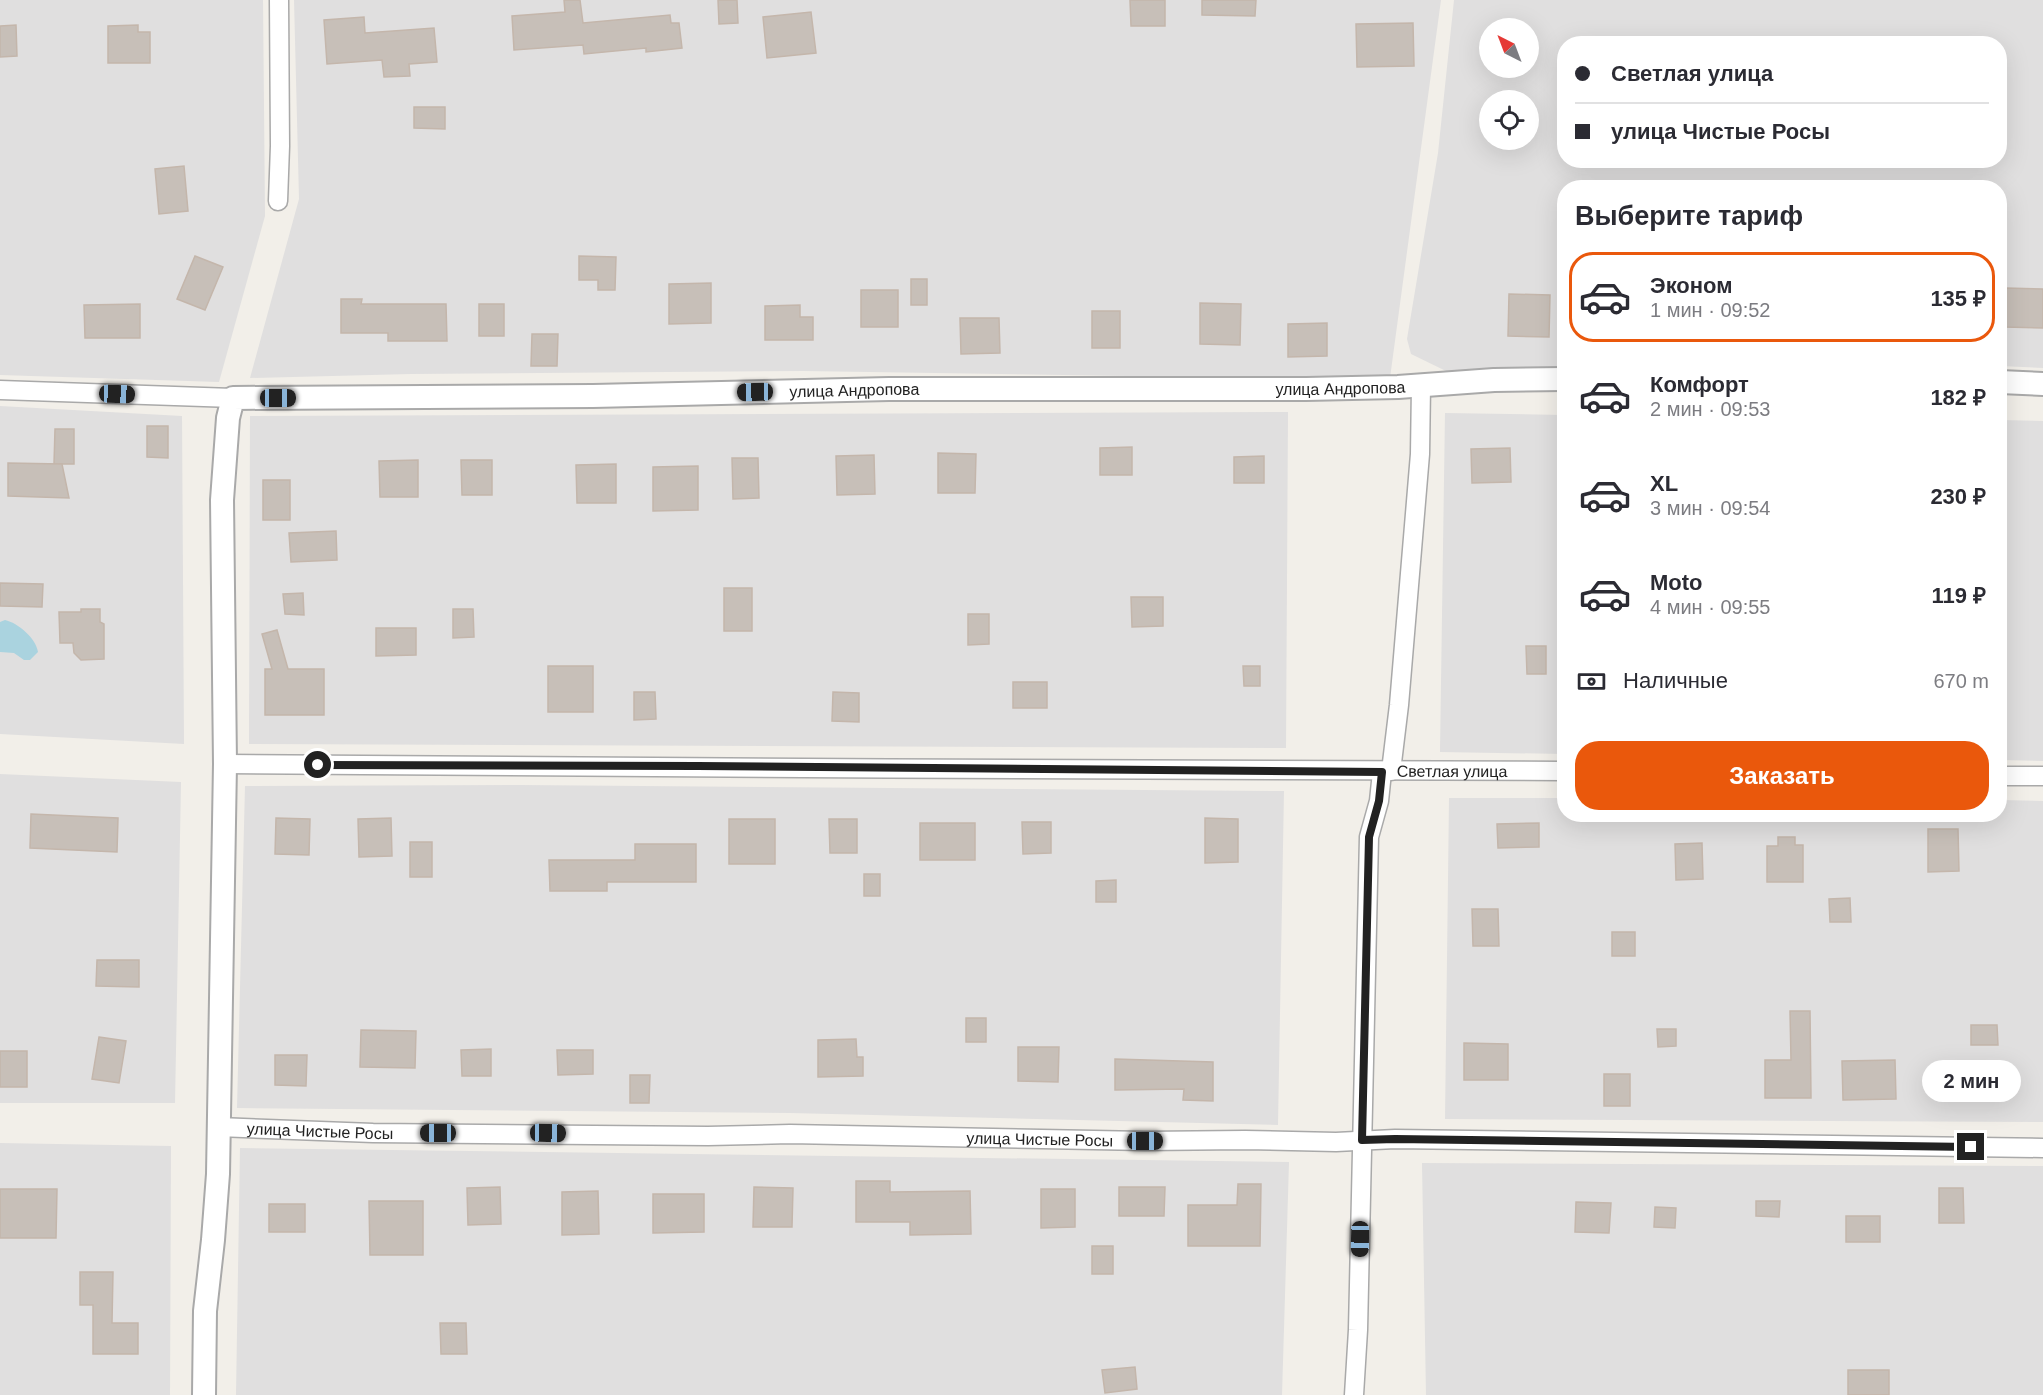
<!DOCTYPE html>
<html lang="ru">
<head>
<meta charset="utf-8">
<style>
  :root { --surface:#fff; --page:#f2f2f3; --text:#2b2b33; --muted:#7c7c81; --line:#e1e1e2; --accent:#ea580c }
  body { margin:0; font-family:Helvetica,sans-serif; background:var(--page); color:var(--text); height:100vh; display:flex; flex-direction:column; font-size:22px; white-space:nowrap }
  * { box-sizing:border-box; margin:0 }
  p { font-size:20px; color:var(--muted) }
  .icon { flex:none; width:33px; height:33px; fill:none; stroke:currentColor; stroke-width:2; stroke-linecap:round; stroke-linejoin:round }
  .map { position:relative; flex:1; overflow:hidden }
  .drawer { position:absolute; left:1557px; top:180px; width:450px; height:642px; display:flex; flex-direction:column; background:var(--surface); border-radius:24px; box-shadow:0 6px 24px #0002 }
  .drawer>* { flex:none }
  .banner { position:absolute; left:1557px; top:36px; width:450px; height:132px; border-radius:24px; box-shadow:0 6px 24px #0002; display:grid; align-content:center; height:132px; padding:0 18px; background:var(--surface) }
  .needle { width:39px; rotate:318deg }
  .fabs { position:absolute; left:1479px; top:18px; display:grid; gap:12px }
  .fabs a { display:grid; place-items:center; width:60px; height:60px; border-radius:50%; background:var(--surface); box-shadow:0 6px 24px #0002; font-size:30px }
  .end { position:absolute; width:27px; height:27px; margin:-14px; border:8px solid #222; background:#fff; box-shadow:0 0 0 3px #fff }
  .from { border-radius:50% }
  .bubble { position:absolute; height:42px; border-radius:21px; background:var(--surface); box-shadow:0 6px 24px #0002; font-size:20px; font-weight:700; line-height:42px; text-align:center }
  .car { position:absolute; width:18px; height:36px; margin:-18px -9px; border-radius:8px; box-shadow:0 0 4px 2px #0007; background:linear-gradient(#222 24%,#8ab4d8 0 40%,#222 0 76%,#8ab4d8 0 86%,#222 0) }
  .banner b { display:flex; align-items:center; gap:21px; height:57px; font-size:22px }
  .banner b+b { border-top:2px solid var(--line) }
  .banner i { width:15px; height:15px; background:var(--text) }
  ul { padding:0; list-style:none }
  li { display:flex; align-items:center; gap:18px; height:90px; margin:0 12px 9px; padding:0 6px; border:3px solid transparent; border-radius:24px }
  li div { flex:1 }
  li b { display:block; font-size:22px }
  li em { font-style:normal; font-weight:700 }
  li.current { border-color:var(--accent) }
  li>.icon { width:54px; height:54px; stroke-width:1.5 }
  h2 { padding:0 18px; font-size:27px; line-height:72px }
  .pay { display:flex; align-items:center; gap:15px; height:66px; padding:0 18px; font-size:22px }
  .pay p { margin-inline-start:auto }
  .primary-button { display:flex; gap:12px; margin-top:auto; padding:12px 18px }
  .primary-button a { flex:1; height:69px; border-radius:24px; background:var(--accent); color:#fff; font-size:24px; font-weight:700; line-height:69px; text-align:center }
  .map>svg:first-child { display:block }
</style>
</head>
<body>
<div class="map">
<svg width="2043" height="1395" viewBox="0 0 2043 1395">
  <rect width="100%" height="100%" fill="#f2efe9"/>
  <g fill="#e0dfdf" fill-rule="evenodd">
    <polygon points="0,0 263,0 265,216 219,382 0,375"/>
    <polygon points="294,0 1441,0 1390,378 1126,376 803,371 411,374 250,378 299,199"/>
    <path d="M1454,0H2043V368L2000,366V188H1564V368L1448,372L1411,354L1407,339L1438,153ZM1490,28H1528V68H1490ZM1564,44H2000V160H1564ZM1490,100H1528V140H1490Z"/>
    <polygon points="0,406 182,416 184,744 0,734"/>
    <polygon points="1288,412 1286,748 249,744 250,416"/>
    <polygon points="1445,413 1564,415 1564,754 1440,752"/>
    <polygon points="2000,420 2043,421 2043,761 2000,760"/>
    <polygon points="0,774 181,782 175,1103 0,1103"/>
    <polygon points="521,785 1284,791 1278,1125 790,1113 237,1108 245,786"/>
    <polygon points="1449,798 1564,798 1564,814 2000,814 2000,800 2043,801 2043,1122 1445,1119"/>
    <polygon points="0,1143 171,1146 170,1395 0,1395"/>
    <polygon points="240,1148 1289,1162 1282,1395 236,1395"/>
    <polygon points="1422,1163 2043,1166 2043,1395 1426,1395"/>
  </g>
  <path fill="#aad3df" d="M5,620C18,623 36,638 38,652L30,660H24L14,653L0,652V622Z"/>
  <g fill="#c7bfb8" stroke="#c4b6ab" stroke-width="1.5">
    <polygon points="564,0 580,0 583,23 670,15 671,23 679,23 682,48 646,52 646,48 584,54 583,45 514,50 512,16 565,12"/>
    <polygon points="718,0 737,0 738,23 719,24"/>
    <polygon points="1130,0 1165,0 1165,26 1131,26"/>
    <polygon points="1202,0 1256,0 1255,16 1202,15"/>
    <polygon points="811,12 816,53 767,58 763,17"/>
    <polygon points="364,17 365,33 434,28 437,62 409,64 410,76 384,77 382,60 327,64 324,20"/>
    <polygon points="1413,23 1414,66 1357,67 1356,24"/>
    <polygon points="16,25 17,56 0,57 0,26"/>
    <polygon points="138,25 138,32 150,32 150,63 108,63 108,26"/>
    <polygon points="414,107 445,107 445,129 414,128"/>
    <polygon points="184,166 188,211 159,214 155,169"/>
    <polygon points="195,256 223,267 205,310 177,299"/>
    <polygon points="579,256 616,257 615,290 598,290 598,280 579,280"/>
    <rect x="911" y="279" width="16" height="26"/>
    <polygon points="711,283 711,323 669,324 669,284"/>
    <polygon points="2005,288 2043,289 2043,328 2005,327"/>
    <rect x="861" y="290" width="37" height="37"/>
    <polygon points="1509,294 1550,295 1549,337 1508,336"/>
    <polygon points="341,299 362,299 361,304 446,304 447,341 388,341 388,333 341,333"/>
    <polygon points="1200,303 1241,304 1240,345 1200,344"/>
    <polygon points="140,304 140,338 85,338 84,305"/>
    <rect x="479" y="304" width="25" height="32"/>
    <polygon points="800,305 800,317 813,317 813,340 765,340 765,306"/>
    <rect x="1092" y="311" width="28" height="37"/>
    <polygon points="960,318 999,318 1000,353 961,354"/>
    <polygon points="1327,323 1327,356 1288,357 1288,324"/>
    <polygon points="532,334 558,334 557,366 531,366"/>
    <polygon points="147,426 168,426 168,458 147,457"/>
    <polygon points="55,429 74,429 74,464 54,464"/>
    <polygon points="1132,447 1132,475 1100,475 1100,448"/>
    <polygon points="1510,448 1511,482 1472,483 1471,449"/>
    <polygon points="938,453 976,454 975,493 938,493"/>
    <polygon points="874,455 875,494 837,495 836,456"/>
    <polygon points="1264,456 1264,483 1234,483 1234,457"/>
    <polygon points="732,458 758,458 759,498 733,499"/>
    <polygon points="418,460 418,497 380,497 379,461"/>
    <polygon points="461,460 492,460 492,495 462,495"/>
    <polygon points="8,463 62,464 69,498 8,496"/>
    <polygon points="616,464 616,503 577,503 576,465"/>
    <polygon points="698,466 698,510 653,511 653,467"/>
    <rect x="263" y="480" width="27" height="40"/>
    <polygon points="336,531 337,560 291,562 289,533"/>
    <polygon points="0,583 43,584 42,607 0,606"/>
    <rect x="724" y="588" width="28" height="43"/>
    <polygon points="303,593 304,615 285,614 283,594"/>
    <polygon points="1131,597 1163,597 1163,626 1132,627"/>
    <polygon points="81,609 100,609 100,622 104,624 104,659 81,660 74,653 73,643 60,643 59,612 81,612"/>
    <polygon points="453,609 473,609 474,637 453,638"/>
    <polygon points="968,614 989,614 989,644 968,645"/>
    <polygon points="376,628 416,628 416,655 376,656"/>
    <polygon points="277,630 288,669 324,669 324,715 265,715 265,669 272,669 262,634"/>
    <polygon points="1526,646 1546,646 1546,674 1527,674"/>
    <rect x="548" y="666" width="45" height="46"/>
    <polygon points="1243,666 1260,666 1260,686 1244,686"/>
    <rect x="1013" y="682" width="34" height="26"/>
    <polygon points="634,692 655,692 656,719 634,720"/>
    <polygon points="833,692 859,693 859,722 832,721"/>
    <polygon points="31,814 118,818 117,852 30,848"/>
    <polygon points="276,818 310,819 309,855 275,854"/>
    <polygon points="391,818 392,856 359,857 358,819"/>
    <polygon points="1205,818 1238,819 1238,862 1205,863"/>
    <rect x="729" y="819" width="46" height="45"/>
    <polygon points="829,819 857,819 857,853 830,853"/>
    <polygon points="1022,822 1051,822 1051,853 1023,854"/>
    <rect x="920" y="823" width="55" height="37"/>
    <polygon points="1539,823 1539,847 1498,848 1497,824"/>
    <polygon points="1928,829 1958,829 1959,871 1928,872"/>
    <polygon points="1778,837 1795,837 1795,845 1803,845 1803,882 1767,882 1767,846 1778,846"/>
    <rect x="410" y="842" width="22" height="35"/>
    <polygon points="1702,843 1703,879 1676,880 1675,844"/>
    <polygon points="635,844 696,844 696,882 607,882 607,891 550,891 549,860 635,860"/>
    <rect x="864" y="874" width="16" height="22"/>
    <polygon points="1116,880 1116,902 1096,902 1096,881"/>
    <polygon points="1850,898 1851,922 1830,922 1829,899"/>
    <polygon points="1472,909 1498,909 1499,946 1473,946"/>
    <rect x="1612" y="932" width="23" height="24"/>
    <polygon points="97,960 139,960 139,987 96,986"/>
    <polygon points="1790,1011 1810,1011 1811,1098 1765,1098 1765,1060 1791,1060"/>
    <rect x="966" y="1018" width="20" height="24"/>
    <polygon points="1971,1025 1997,1025 1998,1045 1971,1045"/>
    <polygon points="1657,1029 1676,1029 1676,1046 1658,1047"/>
    <polygon points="361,1030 416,1031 415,1068 360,1067"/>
    <polygon points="99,1037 126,1041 119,1083 92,1079"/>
    <polygon points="856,1039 857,1057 863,1057 863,1076 818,1077 818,1040"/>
    <polygon points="1464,1043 1508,1044 1508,1080 1464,1080"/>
    <polygon points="1018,1047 1059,1047 1058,1082 1018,1081"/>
    <polygon points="491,1049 491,1076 462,1076 461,1050"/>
    <polygon points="557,1050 593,1050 593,1074 558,1075"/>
    <rect x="0" y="1051" width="27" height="36"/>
    <polygon points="275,1055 307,1055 306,1086 275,1085"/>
    <polygon points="1115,1059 1213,1062 1213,1101 1183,1100 1184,1089 1115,1090"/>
    <polygon points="1895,1060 1896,1099 1843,1100 1842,1061"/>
    <rect x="1604" y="1074" width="26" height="32"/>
    <polygon points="630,1075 650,1075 649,1103 630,1103"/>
    <polygon points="856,1181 890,1181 890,1192 970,1191 971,1234 910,1235 910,1222 856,1222"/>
    <polygon points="1238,1184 1261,1184 1260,1246 1188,1246 1188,1205 1237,1205"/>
    <polygon points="500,1187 501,1224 468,1225 467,1188"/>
    <polygon points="754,1187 793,1188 792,1227 753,1227"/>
    <polygon points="1119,1187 1165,1187 1164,1216 1119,1216"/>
    <polygon points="1939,1188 1963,1188 1964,1223 1939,1223"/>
    <polygon points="0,1189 57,1189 56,1238 0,1238"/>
    <polygon points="1041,1189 1075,1189 1075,1227 1041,1228"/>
    <polygon points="598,1191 599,1234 562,1235 562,1192"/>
    <polygon points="653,1194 704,1194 704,1232 653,1233"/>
    <polygon points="369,1201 423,1201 423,1255 370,1255"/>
    <polygon points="1756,1201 1780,1201 1779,1217 1756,1216"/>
    <polygon points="1576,1202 1611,1203 1609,1233 1575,1232"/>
    <rect x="269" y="1204" width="36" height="28"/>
    <polygon points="1655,1207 1676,1208 1675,1228 1654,1227"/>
    <rect x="1846" y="1216" width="34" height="26"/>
    <rect x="1092" y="1246" width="21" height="28"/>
    <polygon points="80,1272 113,1272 112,1323 138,1323 138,1354 93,1354 93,1305 80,1305"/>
    <polygon points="440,1323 466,1323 467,1354 441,1354"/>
    <polygon points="1135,1367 1137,1389 1105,1393 1102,1370"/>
    <rect x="1848" y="1370" width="41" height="25"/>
  </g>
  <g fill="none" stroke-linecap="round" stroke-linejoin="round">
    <g stroke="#a9a9a9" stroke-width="21">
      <g id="minor">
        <polyline points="278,201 280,146 279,0"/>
        <polyline points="0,390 233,398"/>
        <path id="s1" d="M225,764C671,767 1118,771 1564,771"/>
        <polyline points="1391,771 1399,705 1420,454 1421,386"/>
        <polyline points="2000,776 2043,776"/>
        <path id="s2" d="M218,1127L373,1133L708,1136L790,1134L1145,1141L1245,1140L1336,1142L1395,1139L2043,1148"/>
        <polyline points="1354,1395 1358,1330 1369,837 1379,801 1382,772"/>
      </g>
    </g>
    <g stroke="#a9a9a9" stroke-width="26">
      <g id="tertiary">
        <polyline points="2000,382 2043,384"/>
        <path id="s3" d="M204,1395L205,1311L213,1240L218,1174L225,764L222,500L228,418L233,398L593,396L889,389H1306L1398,387L1494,380L1564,379"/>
      </g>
    </g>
    <use href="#minor" stroke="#fff" stroke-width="18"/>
    <use href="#tertiary" stroke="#fff" stroke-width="22"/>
  </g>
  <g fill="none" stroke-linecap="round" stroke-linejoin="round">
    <polyline stroke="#222" stroke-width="8" points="318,765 697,766 1382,772 1379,801 1369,837 1362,1140 1395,1139 1971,1147"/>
  </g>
  <g text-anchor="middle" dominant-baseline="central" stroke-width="6" stroke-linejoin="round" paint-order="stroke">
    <g font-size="16" fill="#222" stroke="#fff">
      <text stroke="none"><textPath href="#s3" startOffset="2106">улица Андропова</textPath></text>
      <text stroke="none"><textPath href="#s3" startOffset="1620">улица Андропова</textPath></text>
      <text stroke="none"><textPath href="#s1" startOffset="1227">Светлая улица</textPath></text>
      <text stroke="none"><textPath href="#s2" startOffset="102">улица Чистые Росы</textPath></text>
      <text stroke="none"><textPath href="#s2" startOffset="822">улица Чистые Росы</textPath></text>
    </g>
  </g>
</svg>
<div class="fabs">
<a><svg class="needle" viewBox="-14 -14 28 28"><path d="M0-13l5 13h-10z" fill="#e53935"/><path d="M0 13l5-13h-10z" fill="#7c7c81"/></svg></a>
<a><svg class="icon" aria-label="locate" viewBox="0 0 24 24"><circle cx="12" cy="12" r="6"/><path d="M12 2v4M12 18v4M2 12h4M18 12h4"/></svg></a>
</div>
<i class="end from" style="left:318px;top:765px"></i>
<i class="end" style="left:1971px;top:1147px"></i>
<div class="bubble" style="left:1922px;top:1060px;width:99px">2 мин</div>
<i class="car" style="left:755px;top:392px;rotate:269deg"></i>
<i class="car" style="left:117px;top:394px;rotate:92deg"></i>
<i class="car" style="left:278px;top:398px;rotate:90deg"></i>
<i class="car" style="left:438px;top:1133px;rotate:270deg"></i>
<i class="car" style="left:548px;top:1133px;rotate:91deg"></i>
<i class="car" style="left:1145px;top:1141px;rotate:90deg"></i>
<i class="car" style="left:1360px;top:1239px;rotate:181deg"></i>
<div class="banner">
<b><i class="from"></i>Светлая улица</b>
<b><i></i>улица Чистые Росы</b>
</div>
<section class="drawer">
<h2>Выберите тариф</h2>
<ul>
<li class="current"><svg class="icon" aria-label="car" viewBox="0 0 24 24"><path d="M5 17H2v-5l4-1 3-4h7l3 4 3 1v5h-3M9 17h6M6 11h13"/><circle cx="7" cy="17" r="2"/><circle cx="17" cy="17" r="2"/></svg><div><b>Эконом</b><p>1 мин · 09:52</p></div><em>135 ₽</em></li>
<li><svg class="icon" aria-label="car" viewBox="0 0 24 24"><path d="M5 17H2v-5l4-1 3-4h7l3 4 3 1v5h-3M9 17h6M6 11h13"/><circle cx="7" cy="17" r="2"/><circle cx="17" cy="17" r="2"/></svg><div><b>Комфорт</b><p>2 мин · 09:53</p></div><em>182 ₽</em></li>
<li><svg class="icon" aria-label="car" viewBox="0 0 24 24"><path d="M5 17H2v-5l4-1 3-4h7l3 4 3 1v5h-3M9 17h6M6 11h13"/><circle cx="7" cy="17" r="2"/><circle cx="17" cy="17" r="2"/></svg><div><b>XL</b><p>3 мин · 09:54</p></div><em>230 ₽</em></li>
<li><svg class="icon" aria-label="car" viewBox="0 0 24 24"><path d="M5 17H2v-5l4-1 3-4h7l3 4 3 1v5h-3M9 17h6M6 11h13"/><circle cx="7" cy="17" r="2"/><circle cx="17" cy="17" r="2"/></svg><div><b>Moto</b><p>4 мин · 09:55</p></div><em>119 ₽</em></li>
</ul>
<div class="pay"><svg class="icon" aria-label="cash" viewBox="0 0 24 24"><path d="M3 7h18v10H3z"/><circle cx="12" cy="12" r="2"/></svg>Наличные<p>670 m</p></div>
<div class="primary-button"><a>Заказать</a></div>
</section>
</div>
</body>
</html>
